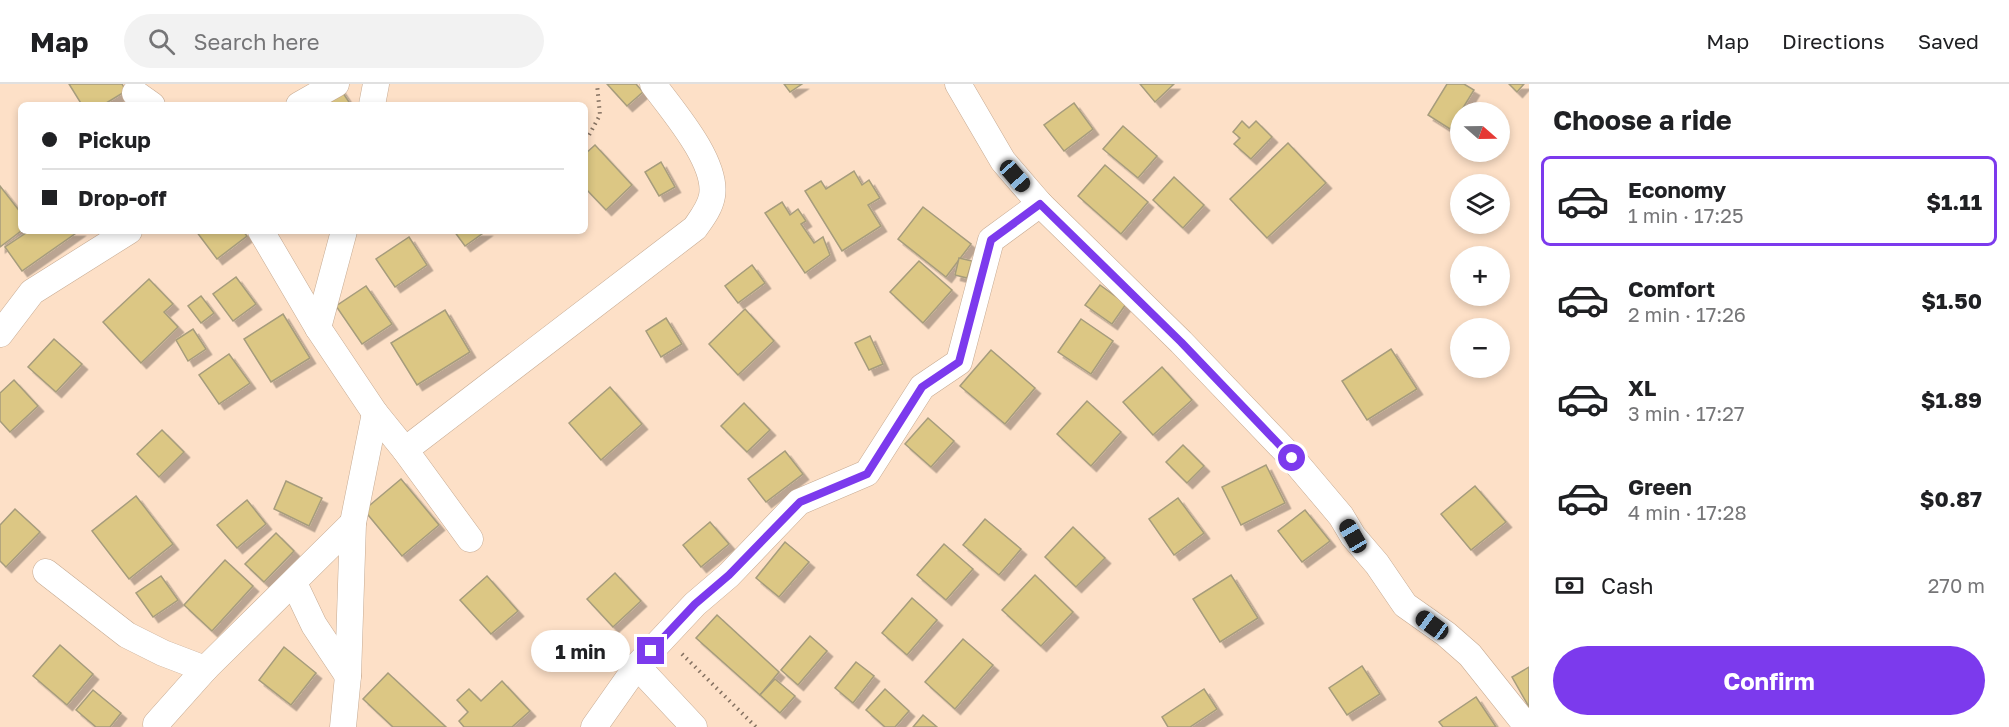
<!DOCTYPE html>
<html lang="en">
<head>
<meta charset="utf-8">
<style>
  :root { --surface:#fff; --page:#f2f2f2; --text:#202124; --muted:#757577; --line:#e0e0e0; --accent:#7c3aed }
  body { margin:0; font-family:"Golos Text",sans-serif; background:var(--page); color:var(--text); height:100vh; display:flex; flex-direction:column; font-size:22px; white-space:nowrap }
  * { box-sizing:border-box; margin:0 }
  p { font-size:20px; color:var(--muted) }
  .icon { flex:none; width:33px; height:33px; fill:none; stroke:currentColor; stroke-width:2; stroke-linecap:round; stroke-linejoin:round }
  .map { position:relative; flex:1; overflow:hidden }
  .details { display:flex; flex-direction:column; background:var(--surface); width:480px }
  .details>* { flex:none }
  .top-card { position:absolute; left:18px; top:18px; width:570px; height:132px; border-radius:9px; box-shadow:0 3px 9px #0003; display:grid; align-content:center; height:132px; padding:0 24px; background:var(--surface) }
  .needle { width:39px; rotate:110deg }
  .buttons { position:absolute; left:1450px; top:18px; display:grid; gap:12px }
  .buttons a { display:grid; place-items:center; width:60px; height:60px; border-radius:50%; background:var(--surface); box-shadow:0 3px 9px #0003; font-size:30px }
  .end { position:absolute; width:27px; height:27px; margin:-14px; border:8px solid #7c3aed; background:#fff; box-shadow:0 0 0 3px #fff }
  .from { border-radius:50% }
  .bubble { position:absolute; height:42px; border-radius:21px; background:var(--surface); box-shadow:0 3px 9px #0003; font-size:20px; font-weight:700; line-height:42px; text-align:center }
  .car { position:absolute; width:18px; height:36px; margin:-18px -9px; border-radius:8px; box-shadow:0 0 4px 2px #0007; background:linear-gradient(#222 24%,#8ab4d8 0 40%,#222 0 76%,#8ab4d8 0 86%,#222 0) }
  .top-card b { display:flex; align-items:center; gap:21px; height:57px; font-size:22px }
  .top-card b+b { border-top:2px solid var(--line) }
  .top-card i { width:15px; height:15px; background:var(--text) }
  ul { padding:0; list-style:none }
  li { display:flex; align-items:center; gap:18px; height:90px; margin:0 12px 9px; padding:0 12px; border:3px solid transparent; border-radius:9px }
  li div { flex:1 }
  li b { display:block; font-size:22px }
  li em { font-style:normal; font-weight:700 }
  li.selected { border-color:var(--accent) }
  li>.icon { width:54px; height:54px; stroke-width:1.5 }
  h2 { padding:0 24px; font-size:27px; line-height:72px }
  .pay { display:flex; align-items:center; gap:15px; height:66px; padding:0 24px; font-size:22px }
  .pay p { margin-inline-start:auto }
  .cta { display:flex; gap:12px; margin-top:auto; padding:12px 24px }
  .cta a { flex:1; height:69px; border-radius:36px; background:var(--accent); color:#fff; font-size:24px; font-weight:700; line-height:69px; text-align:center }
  header { display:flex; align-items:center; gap:36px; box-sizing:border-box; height:84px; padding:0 30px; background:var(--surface); border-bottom:2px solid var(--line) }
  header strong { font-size:28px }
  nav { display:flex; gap:33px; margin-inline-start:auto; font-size:21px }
  .search { width:420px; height:54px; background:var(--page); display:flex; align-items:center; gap:15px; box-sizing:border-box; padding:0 21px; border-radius:33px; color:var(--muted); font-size:22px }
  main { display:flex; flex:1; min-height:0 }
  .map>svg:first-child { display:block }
</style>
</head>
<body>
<header>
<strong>Map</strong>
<div class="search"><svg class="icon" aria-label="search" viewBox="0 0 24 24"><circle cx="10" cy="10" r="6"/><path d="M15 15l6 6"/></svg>Search here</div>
<nav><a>Map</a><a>Directions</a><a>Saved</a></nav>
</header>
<main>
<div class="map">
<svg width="1529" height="643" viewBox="0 0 1529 643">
  <defs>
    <filter id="shadow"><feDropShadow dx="5.5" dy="5.5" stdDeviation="0" flood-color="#0004"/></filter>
  </defs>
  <rect width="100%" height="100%" fill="#fde0c7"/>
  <g fill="#dcc784" stroke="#a69c7c" stroke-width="1.5" filter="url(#shadow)">
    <polygon points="69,0 122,0 126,7 103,21 82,21"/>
    <polygon points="607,0 636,0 643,8 627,22"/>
    <polygon points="784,0 802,0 790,8"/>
    <polygon points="1140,0 1174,0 1155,18"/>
    <polygon points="1447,0 1464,0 1474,6 1450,45 1428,31"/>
    <polygon points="1509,0 1524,0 1517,8"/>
    <polygon points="339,3 351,21 313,21"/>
    <polygon points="1074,19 1093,45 1064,67 1044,41"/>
    <polygon points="1242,37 1249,44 1256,37 1272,53 1251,75 1234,60 1240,54 1233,48"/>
    <polygon points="1123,42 1157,72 1138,94 1103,65"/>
    <polygon points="1288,59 1326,99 1267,154 1230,115"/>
    <polygon points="595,61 632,101 606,126 585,104 585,70"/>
    <polygon points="661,78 675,103 659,112 645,88"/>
    <polygon points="1105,81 1148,118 1121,150 1078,112"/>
    <polygon points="854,87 862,101 869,96 880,114 868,121 881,142 842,167 805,107 821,97 826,105"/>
    <polygon points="1174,93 1204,121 1183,144 1153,116"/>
    <polygon points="0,102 21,129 21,147 0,163"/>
    <polygon points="782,118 790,131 798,125 806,137 801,140 814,159 823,153 830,171 805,189 765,129"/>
    <polygon points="923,123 971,160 946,193 898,155"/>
    <polygon points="29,147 79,147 22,187 5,163"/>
    <polygon points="196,147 243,147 247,152 217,175"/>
    <polygon points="454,147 486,147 465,162"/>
    <polygon points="409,153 427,181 395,203 376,175"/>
    <polygon points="959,174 972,177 967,194 955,191"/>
    <polygon points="919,177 952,206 923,239 890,208"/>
    <polygon points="752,181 765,199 738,219 725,202"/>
    <polygon points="236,193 256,220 233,237 213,210"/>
    <polygon points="149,195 173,220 164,228 178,243 141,279 103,238"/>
    <polygon points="1100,201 1126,220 1112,240 1085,221"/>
    <polygon points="366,202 392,240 362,260 336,222"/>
    <polygon points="201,212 214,229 201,239 188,222"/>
    <polygon points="745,225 774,257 738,291 709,260"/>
    <polygon points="445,226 470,268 417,301 391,259"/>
    <polygon points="283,230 310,274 271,298 244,255"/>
    <polygon points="666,234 682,260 661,273 646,247"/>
    <polygon points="1081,235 1113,257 1091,290 1058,268"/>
    <polygon points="193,245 206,265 188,277 176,256"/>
    <polygon points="870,252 883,280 869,286 855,259"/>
    <polygon points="54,255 82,280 56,308 28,283"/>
    <polygon points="1391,265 1417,305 1367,336 1342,297"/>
    <polygon points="991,266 1035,304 1005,340 960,302"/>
    <polygon points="229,270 250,299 219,320 199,291"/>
    <polygon points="1162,283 1192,316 1153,351 1123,318"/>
    <polygon points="14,296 38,322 10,348 0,337 0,309"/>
    <polygon points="610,303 642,340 601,376 569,339"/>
    <polygon points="1087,317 1121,348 1091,382 1057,350"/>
    <polygon points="744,319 770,346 747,368 721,342"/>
    <polygon points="928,334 954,357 931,383 905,360"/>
    <polygon points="162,346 184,368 159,393 137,370"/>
    <polygon points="1183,361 1204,382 1187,399 1166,378"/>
    <polygon points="785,367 803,390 766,418 748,395"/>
    <polygon points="1266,381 1285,419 1241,441 1222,403"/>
    <polygon points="401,395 439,441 402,472 364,426"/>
    <polygon points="286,397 322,414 309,442 274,425"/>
    <polygon points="1475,402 1506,438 1471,466 1441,430"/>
    <polygon points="136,412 173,460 129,495 92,447"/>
    <polygon points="1178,414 1204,449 1174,471 1149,435"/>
    <polygon points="247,416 266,440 237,464 217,441"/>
    <polygon points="15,425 40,448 6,483 0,477 0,441"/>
    <polygon points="1305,426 1330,457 1302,478 1278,447"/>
    <polygon points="985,435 1021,465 999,491 963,461"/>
    <polygon points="710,438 729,460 701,483 683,461"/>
    <polygon points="1073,443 1105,474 1076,503 1045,473"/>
    <polygon points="276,449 294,467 264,498 245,480"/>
    <polygon points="785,458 809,478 779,513 756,494"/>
    <polygon points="944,460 973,485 946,516 917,491"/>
    <polygon points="225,476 253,502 212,547 184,521"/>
    <polygon points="615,489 641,517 613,543 587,515"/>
    <polygon points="1035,491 1073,528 1041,562 1002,526"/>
    <polygon points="1231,491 1258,534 1220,558 1193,515"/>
    <polygon points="161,492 178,516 153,533 136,509"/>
    <polygon points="487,492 518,527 491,550 460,516"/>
    <polygon points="912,514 937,536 907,571 882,549"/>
    <polygon points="717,531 779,588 760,611 696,554"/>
    <polygon points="810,552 827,567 798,601 781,586"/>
    <polygon points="963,555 993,581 955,625 925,598"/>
    <polygon points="60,561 93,590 67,621 33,592"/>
    <polygon points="284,563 316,589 291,621 259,596"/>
    <polygon points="856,578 874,592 853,619 835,604"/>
    <polygon points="1362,582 1380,610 1347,631 1329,604"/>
    <polygon points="1529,583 1529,623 1512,593"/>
    <polygon points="388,589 446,643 393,643 363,615"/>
    <polygon points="775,595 795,612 780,629 760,611"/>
    <polygon points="502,597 530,627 512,643 464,643 459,637 468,628 457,616 469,605 481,617"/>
    <polygon points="885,605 909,627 895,643 885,643 866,626"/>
    <polygon points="1204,605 1217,625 1190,643 1168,643 1162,633"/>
    <polygon points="93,606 121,629 110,643 96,643 76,626"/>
    <polygon points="1476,613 1496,643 1443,643 1439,638"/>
    <polygon points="923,631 937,643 913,643"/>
  </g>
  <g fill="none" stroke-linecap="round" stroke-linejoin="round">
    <g stroke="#c6aa92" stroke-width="27">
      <g id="minor">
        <polyline points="958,0 1003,77 1040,120 1181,258 1292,374 1341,432 1353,452 1377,480 1405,521 1446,550 1470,571 1521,635 1529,639"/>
        <polyline points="135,9 152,21"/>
        <polyline points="299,21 336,0"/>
        <polyline points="372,21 376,0"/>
        <polyline points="261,147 318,244 375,329 405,366 470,455"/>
        <polyline points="318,244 344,147"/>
        <polyline points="0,250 32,208 129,147"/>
        <path d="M405,366L695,144C702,134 710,124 712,112C718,78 672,26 653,0"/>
        <polyline points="46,488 127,551 163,569 205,585"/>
        <polyline points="294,499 314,541 348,592"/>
        <polyline points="637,582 694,643"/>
        <polyline points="156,640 205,585 353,439"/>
        <polyline points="343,643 348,592 353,439 375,329"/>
        <polyline points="594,643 637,582 695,520 729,491 799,418 867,389 922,303 959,278 991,156 1040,120"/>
      </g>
    </g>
    <g stroke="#847161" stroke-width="4" stroke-dasharray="1.5 4.5" stroke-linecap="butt">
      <polyline points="585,55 588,53 600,31 597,0"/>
      <polyline points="682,570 756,643"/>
    </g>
    <use href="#minor" stroke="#fff" stroke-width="26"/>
  </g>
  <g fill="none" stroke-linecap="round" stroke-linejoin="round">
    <polyline stroke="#7c3aed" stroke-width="8" points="651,567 695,520 729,491 800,418 867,390 922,303 959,278 991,156 1040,120 1181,258 1292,374"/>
  </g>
</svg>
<div class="buttons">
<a><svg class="needle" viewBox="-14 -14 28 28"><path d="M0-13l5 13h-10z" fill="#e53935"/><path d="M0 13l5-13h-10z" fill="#757577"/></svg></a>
<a><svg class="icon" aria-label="layers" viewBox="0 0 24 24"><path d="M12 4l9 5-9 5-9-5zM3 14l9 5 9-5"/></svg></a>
<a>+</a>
<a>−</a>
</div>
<i class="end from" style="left:1292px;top:374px"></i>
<i class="end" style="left:651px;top:567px"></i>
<div class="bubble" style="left:531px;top:546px;width:99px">1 min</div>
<i class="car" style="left:1015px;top:92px;rotate:139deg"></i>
<i class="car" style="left:1353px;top:452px;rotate:330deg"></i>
<i class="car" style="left:1432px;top:541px;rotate:306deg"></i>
<div class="top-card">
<b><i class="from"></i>Pickup</b>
<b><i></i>Drop-off</b>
</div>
</div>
<section class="details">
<h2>Choose a ride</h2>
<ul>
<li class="selected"><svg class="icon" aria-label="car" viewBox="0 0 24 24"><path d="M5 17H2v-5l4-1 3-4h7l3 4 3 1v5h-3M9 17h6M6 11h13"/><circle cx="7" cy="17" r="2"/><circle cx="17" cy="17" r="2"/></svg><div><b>Economy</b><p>1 min · 17:25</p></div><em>$1.11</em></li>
<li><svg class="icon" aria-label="car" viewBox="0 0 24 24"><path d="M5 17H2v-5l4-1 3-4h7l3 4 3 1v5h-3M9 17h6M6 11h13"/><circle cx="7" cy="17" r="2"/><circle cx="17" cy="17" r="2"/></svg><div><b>Comfort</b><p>2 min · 17:26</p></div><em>$1.50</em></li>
<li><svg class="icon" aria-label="car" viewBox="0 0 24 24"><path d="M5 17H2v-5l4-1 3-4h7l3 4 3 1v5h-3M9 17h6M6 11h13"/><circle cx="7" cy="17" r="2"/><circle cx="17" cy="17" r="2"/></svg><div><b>XL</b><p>3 min · 17:27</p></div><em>$1.89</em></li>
<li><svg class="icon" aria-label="car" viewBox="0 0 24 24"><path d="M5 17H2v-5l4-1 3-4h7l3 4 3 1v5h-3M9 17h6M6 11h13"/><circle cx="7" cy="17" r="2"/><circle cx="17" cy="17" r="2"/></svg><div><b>Green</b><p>4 min · 17:28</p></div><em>$0.87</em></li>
</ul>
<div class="pay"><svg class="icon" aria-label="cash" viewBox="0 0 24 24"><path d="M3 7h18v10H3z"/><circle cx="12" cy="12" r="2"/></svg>Cash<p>270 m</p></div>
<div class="cta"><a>Confirm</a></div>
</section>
</main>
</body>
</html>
